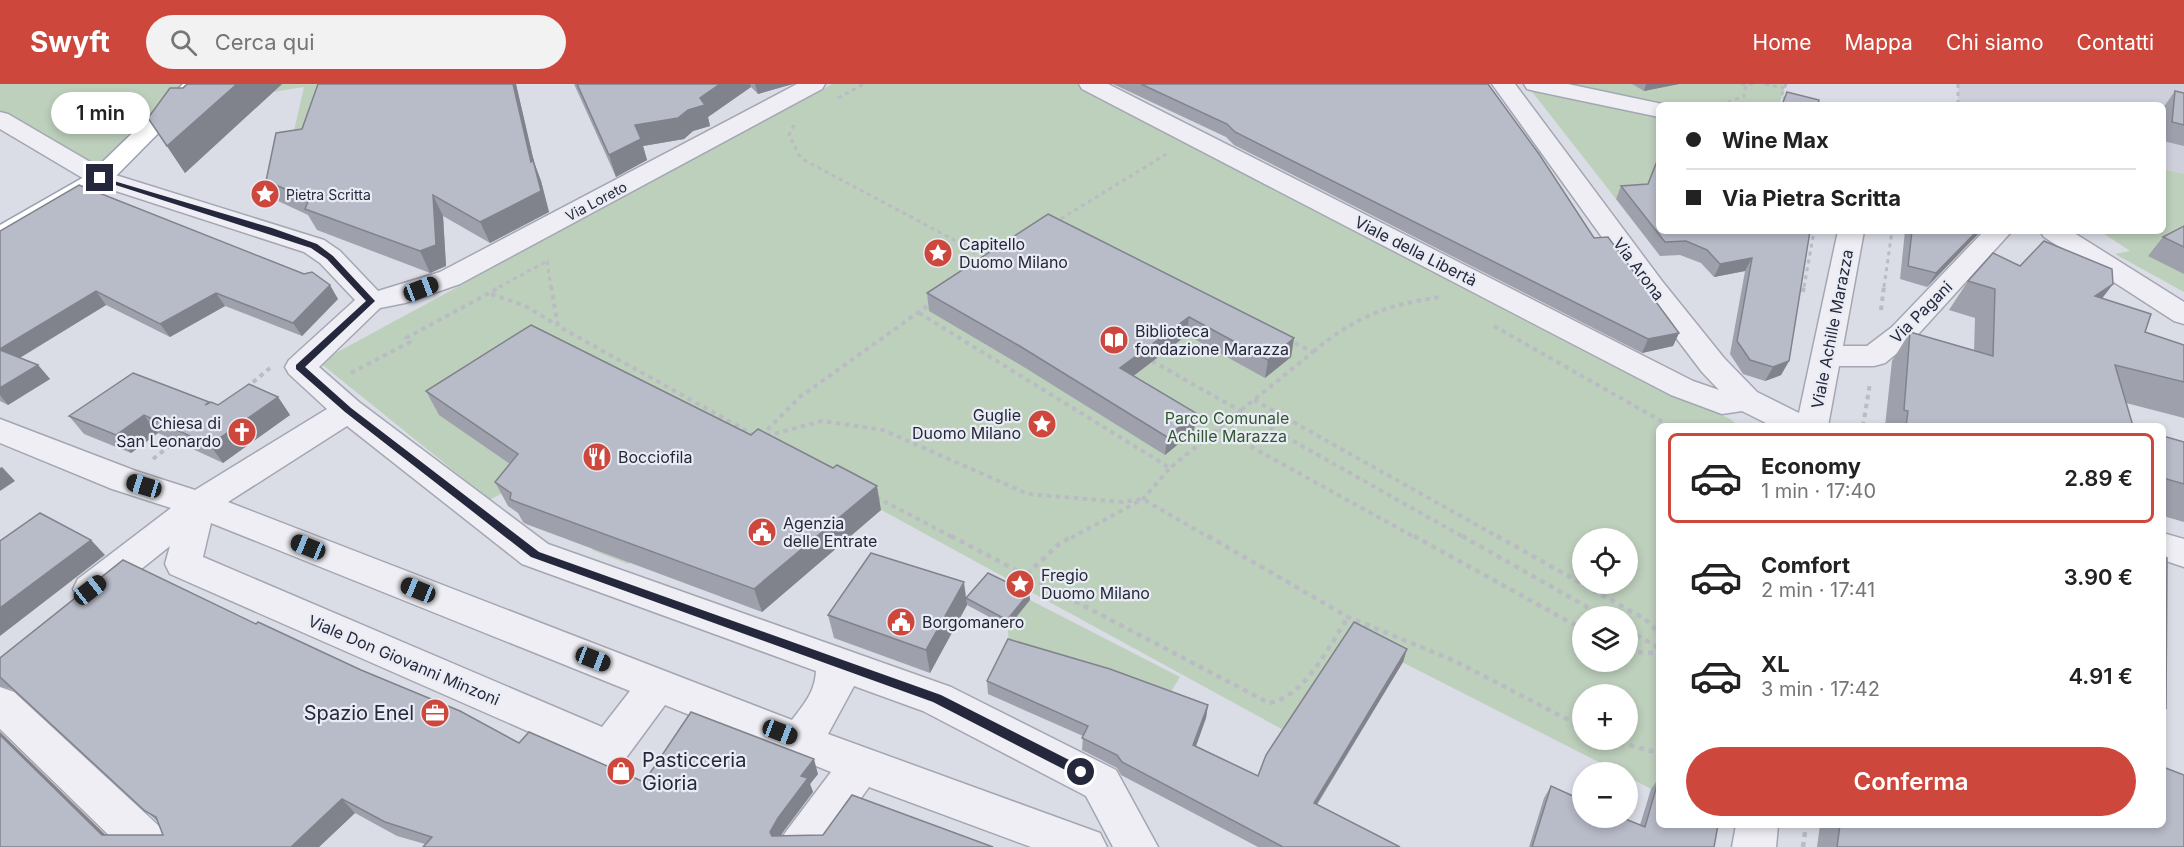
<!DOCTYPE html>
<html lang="it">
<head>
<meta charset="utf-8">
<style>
  :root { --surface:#fff; --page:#f2f2f2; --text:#222; --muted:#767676; --line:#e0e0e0; --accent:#ce473c }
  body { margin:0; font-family:Inter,sans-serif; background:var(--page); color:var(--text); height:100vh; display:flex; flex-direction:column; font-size:22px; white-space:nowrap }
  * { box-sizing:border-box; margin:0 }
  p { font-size:20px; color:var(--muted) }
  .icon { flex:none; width:33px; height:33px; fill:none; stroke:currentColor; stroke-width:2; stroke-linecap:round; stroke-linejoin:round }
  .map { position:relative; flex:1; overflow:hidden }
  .drawer { position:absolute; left:1656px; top:339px; width:510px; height:405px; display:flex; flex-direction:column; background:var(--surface); border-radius:9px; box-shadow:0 3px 9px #0003 }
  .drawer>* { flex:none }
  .guide { position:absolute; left:1656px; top:18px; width:510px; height:132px; border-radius:9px; box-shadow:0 3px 9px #0003; display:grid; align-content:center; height:132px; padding:0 30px; background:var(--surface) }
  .tools { position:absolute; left:1572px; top:444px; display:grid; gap:12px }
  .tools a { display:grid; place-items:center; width:66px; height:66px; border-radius:50%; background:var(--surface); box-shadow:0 3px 9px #0003; font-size:30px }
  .end { position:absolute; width:27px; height:27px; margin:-14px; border:8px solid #25283c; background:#fff; box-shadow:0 0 0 3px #fff }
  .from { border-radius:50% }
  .bubble { position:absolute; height:42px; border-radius:21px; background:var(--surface); box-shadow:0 3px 9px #0003; font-size:20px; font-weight:600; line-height:42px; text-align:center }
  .car { position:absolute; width:18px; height:36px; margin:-18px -9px; border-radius:8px; box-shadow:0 0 4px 2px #0007; background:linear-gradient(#222 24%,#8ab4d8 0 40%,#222 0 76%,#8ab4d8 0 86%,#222 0) }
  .guide b { display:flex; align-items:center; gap:21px; height:57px; font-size:22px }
  .guide b+b { border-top:2px solid var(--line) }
  .guide i { width:15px; height:15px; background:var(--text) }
  ul { padding:10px 0 0; list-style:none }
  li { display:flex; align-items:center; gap:18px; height:90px; margin:0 12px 9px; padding:0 18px; border:3px solid transparent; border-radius:9px }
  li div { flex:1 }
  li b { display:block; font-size:22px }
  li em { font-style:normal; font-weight:600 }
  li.selected { border-color:var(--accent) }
  li>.icon { width:54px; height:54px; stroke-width:1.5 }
  .cta { display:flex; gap:12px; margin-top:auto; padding:12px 30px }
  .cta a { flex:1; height:69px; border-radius:36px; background:var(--accent); color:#fff; font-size:24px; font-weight:600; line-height:69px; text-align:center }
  header { display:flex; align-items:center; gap:36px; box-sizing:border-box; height:84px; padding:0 30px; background:var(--accent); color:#fff }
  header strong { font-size:28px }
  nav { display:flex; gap:33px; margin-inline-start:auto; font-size:21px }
  .search { width:420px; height:54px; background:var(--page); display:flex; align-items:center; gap:15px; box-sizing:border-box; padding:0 21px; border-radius:33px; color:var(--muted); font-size:22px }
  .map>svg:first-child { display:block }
</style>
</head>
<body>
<header>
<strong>Swyft</strong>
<div class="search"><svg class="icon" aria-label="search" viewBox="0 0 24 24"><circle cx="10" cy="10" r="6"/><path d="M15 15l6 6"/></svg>Cerca qui</div>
<nav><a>Home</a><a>Mappa</a><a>Chi siamo</a><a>Contatti</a></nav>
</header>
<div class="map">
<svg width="2184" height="763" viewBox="0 0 2184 763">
  <rect width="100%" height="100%" fill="#dbdde6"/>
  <polygon fill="#cdcfdb" points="1958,0 2184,0 2184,90 2163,85 2163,21 1961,21 1958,20"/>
  <g fill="#bdd0bc" fill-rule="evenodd">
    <polygon points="0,0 352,0 318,48 293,51 304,3 230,15 166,30 100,94 0,35"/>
    <path d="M832,0H1081L1730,335L1739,342H1659V709L1628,693V688H1618L1351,552L1287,648L843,405L765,369L628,480L592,466L726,359L439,330L530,393L490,416L319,278ZM1582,454H1628V500H1582ZM1582,532H1628V578H1582ZM1582,610H1628V656H1582Z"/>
    <polygon points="1526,0 1659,26 1659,72 1643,113 1616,115"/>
    <polygon points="1563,0 1786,0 1779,21 1665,21"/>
    <polygon points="2163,85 2184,90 2184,208 2115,170 2130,167 2100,147 2163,147"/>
    <polygon points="1030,516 1180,593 1164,619 1009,569 1008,543"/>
  </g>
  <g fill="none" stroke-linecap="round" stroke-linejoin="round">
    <g stroke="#a4a7b3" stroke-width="3">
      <g id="minor">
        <path d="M797,0H825L822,5L460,200L405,219L380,224L319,283L359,318L548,460L951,603L1116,686L1158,763H1113L1086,712L923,627L854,602L828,650L1100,749L1107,763H1031L869,703L826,763H778L785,749L831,688L665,621L623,678L609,683L170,490L165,480L170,462L104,515L91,519L78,515L73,505L78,495L171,424L112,405L0,359V335L136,387L195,406L327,325L289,290L285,283L289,276L355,216L320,179L304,168L91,99L0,45V28L8,30L109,89L324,156L340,167L378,207L440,188ZM347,342L522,480L816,587C815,608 804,620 792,636L228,418ZM211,439L630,607L602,643L203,473Z"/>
        <polygon points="1079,0 1108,0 1693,297 1719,306 1702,288 1642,209 1492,0 1515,0 1662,197 1724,274 1757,308 1799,329 1838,147 1864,147 1843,262 1867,262 1892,243 1984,147 2012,147 1912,257 1885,279 1874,282 1839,282 1828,342 1772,342 1742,327 1722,330 1671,311 1082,5"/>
        <polygon points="1524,0 1568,0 1667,21 1659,21 1659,33 1535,7 1527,5"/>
        <polygon points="2040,147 2071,147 2184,218 2184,240 2174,237 2044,153"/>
        <polygon points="2163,449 2184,455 2184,483 2163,476"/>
        <polygon points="0,603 14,608 160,743 171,749 178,763 121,763 0,645"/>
        <polygon points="1736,741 1778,741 1776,763 1732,763"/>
      </g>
    </g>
    <g stroke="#9a9eb1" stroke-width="3">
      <polygon id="major" points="183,0 207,0 109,99 9,158 0,160 0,141 91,89"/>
    </g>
    <g stroke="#babbc4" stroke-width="3" stroke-dasharray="4 4" stroke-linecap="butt">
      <polyline points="1741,0 1757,0"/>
      <polyline points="1765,0 1784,4"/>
      <polyline points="1786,0 1781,13 1789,16"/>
      <polyline points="1958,0 1958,21"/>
      <polyline points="838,14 864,0"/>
      <polyline points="1720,21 1744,12 1746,1"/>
      <polyline points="794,41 789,51 799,71 806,77 971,165 981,177"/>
      <polyline points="1054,139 1168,69"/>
      <polyline points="547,177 551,203"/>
      <polyline points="499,203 549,176"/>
      <polyline points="1804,203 1814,147"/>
      <polyline points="1884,203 1892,147"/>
    </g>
    <g stroke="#babbc4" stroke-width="4" stroke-dasharray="4.5 4.5" stroke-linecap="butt">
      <polyline points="551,202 558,242 754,351"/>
      <polyline points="1803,208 1804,202"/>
      <polyline points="491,210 525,222 557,241"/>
      <polyline points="1881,226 1884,202"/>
      <polyline points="919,229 1170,384 1313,268 1289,256"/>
      <polyline points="1494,242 1670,342"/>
      <path d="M1313,268C1357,232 1385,221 1441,213"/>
      <polyline points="1152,277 1465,454"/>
      <polyline points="351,289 410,258 406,254 502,202"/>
      <polyline points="246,304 270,284"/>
      <polyline points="1254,316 1500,454"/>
      <polyline points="1863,342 1870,299"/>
      <polyline points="1219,345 1416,454"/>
      <polyline points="761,352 801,312 930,220"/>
      <polyline points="766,352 822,337 883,346 1028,410 1122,418 1143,415 1210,454"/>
      <polyline points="153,375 178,355"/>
      <polyline points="876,413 954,454"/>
      <polyline points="1071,454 1143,415 1170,384"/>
    </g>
    <g stroke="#babbc4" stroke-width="4.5" stroke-dasharray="5 5" stroke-linecap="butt">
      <path d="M951,452L1269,619C1305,613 1329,562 1348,533"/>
      <polyline points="1208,452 1348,533 1455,577 1582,643"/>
      <polyline points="1414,452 1582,545"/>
      <polyline points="1462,452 1603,532"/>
      <polyline points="1497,452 1645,535 1659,549"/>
      <polyline points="1027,490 1059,460 1073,452"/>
      <polyline points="1628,546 1659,564"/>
      <polyline points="1628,568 1659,569"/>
      <polyline points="1610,656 1651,667 1659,665"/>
      <polyline points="1803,763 1806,741"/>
    </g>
    <use href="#minor" fill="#eeeef4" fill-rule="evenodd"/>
    <use href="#major" fill="#fff" fill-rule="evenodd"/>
  </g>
  <g fill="#9ea1ac">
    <polygon points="187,0 282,0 185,89 148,34"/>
    <polygon points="318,0 516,0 534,78 541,97 549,128 490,159 443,132 446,182 430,189 317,146 308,131 278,117 266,97 302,45"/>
    <polygon points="574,0 793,0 758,10 751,3 708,33 710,42 693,47 684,55 643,62 647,76 616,93"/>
    <polygon points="1113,0 1488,0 1594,154 1679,249 1673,262 1642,269 1234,61 1226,53"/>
    <polygon points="1632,0 1679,0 1644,7"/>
    <polygon points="2175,7 2184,9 2184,62 2163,57 2163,24"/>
    <polygon points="1621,102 1810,147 1789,277 1781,291 1765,297 1743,290 1730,270 1745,187 1714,193 1701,179 1680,171 1660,172 1616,115"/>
    <polygon points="1048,130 1294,254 1291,273 1265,294 1187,251 1133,292 1196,329 1194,347 1165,371 1019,280 929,227 927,209"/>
    <polygon points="2184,142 2184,190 2148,172 2163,153"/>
    <polygon points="0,147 338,215 302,252 225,222 170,253 106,221 20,274 38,281 50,295 8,321 0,317"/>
    <polygon points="1905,147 1981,147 1927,203 1900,195"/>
    <polygon points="2020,182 2113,200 2102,214 2145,248 2184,261 2184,334 2126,319 2133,342 1885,342 1892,277 1910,248 1974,267 1975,234 1949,226 1968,197"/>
    <polygon points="426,307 881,426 762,528 526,440 523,438 518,429 508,422 495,398 510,380 439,331"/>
    <polygon points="278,313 290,331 223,379 158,349 131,369 84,350 69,332 209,318 210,319 218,321"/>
    <polygon points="2163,352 2184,358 2184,438 2163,432"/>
    <polygon points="1029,509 1030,516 1008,543 967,521 930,589 834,554 828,531 966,514"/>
    <polygon points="256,540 519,659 644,698 818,690 810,700 813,708 781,751 982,758 425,760 397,752 355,729 319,763 0,763 0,648 105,751 163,751 158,738 14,606 0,602 0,574"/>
    <polygon points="1407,565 1403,578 1317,721 1400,763 1258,763 1121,691 1117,684 1082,666 1083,652 988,610 987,597 1208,621 1206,634 1196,662 1258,692"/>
    <polygon points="1659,694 1714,763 1529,763 1544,714 1551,702 1640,741 1651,705"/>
    <polygon points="1820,741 2163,741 2184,763 1817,763"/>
  </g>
  <g fill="#81838c">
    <polygon points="237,0 282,0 185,89 167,62"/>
    <polygon points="513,0 516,0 534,78 541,97 549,128 490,159 480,138 531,78"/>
    <polygon points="720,0 750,0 751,3 708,33 710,42 693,47 684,55 643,62 647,76 616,93 609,71 635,41 688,26 700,14"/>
    <polygon points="755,0 793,0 758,10"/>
    <polygon points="1646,0 1679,0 1644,7"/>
    <polygon points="433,111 443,132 446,182 430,189 420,167"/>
    <polygon points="1977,147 1981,147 1927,203 1936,189"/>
    <polygon points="1752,174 1745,187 1714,193 1720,180"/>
    <polygon points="2113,200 2091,229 2095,212"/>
    <polygon points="330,201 338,215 302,252 293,239"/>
    <polygon points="96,207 106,221 11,279 0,265"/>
    <polygon points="216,209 225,222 170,253 160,240"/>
    <polygon points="1189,233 1187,251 1119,303 1120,284"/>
    <polygon points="1679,249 1673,262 1642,269 1648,255"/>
    <polygon points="1294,254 1291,273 1265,294 1268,276"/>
    <polygon points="1789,277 1781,291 1765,297 1773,283"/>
    <polygon points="38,281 50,295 8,321 0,311 0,304"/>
    <polygon points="278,313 290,331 223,379 210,361"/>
    <polygon points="1196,329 1194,347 1165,371 1167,353"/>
    <polygon points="144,331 158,349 131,369 116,351"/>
    <polygon points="2,383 15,397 0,407 0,384"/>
    <polygon points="877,402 881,426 762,528 754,505"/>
    <polygon points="91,456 105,471 0,552 0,524"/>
    <polygon points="964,498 967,521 930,589 926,566"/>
    <polygon points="1029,509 1030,516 1008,543 1007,536"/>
    <polygon points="1407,565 1403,578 1310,731 1314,719"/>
    <polygon points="1208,621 1206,634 1192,673 1193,661"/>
    <polygon points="0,648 118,763 102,751 0,651"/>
    <polygon points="814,675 818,690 810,700 813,708 783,748 776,762 770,748 801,692"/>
    <polygon points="342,715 355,729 319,763 291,763"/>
  </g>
  <g fill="#b8bbc8" stroke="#81838c" stroke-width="1.5">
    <polygon points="187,0 237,0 167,62 148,34 170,4 183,4"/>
    <polygon points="318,0 513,0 531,78 533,76 541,107 480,138 433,111 436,161 420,167 305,125 309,115 266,97 276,49 302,45"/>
    <polygon points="577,0 720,0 700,14 705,21 688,26 678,34 635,41 641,55 609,71"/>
    <polygon points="1141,0 1488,0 1539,70 1594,154 1608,153 1679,249 1648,255 1235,48 1227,40"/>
    <polygon points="2175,7 2184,9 2184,41 2172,38"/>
    <polygon points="1787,8 1819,16 1818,21 1782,21"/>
    <polygon points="1659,72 1659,147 1810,147 1789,277 1773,283 1750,276 1737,257 1752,174 1720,180 1707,166 1686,157 1665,158 1621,102 1648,100"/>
    <polygon points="79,101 304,190 312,188 330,201 293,239 216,209 160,240 96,207 0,265 0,147"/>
    <polygon points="1048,130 1294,254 1268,276 1189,233 1120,284 1196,329 1167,353 1018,261 927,209"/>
    <polygon points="2184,142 2184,163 2163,153"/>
    <polygon points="1912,147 1977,147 1936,189 1908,182"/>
    <polygon points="2044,157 2112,185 2113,200 2095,212 2151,230 2145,248 2184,261 2184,298 2115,281 2133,342 1906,342 1908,327 1904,326 1910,248 1993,272 1995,205 1968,197 1993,169 2020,182"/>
    <polygon points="531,241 751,351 758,345 833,384 837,381 877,402 754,505 514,417 510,415 511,409 495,398 518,370 426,307"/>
    <polygon points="0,266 38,281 0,304"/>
    <polygon points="133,289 209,318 205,321 211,318 218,321 249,300 278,313 210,361 144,331 116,351 69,332"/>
    <polygon points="2163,352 2184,358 2184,400 2163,394"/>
    <polygon points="40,429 91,456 0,524 0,457"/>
    <polygon points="871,469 964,498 926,566 828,531"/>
    <polygon points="2163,472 2167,474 2166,624 2163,622"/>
    <polygon points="123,476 256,540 258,538 361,586 460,627 519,659 529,648 644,698 691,628 814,675 801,692 808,694 778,734 770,748 772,752 823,751 852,711 993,763 423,763 432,753 385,738 342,715 291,763 0,763 0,651 102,751 163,751 156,733 145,727 0,593 0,574"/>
    <polygon points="988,489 1029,509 1007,536 966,514"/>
    <polygon points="1354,538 1407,565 1314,719 1400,763 1283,763 1122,678 1117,671 1082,654 1088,642 987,597 1008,555 1110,585 1208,621 1193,661 1258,692 1266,671"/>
    <polygon points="2163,683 2184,691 2184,763 1837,763 1840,741 2163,741"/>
    <polygon points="1659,694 1659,741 1718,741 1714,763 1532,763 1551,702 1582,716 1582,734 1623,734 1645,743"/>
  </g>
  <polygon fill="#25283c" points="97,92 272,144 317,160 333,172 375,217 305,283 351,324 539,468 941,611 1085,684 1085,692 1077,692 933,618 531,473 345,328 296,285 296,281 366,217 327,175 311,164 97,95"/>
  <defs>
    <g id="sight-disc" transform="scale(1.5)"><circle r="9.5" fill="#ce473c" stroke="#eaecf4"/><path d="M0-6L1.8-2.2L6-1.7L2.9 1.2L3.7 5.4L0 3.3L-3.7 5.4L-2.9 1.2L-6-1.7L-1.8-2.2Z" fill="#fff"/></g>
    <g id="library-disc" transform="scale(1.5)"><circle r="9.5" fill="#ce473c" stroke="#eaecf4"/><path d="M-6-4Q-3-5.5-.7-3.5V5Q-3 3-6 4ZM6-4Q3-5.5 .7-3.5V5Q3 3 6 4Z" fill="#fff"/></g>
    <g id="church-disc" transform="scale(1.5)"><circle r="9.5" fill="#ce473c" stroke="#eaecf4"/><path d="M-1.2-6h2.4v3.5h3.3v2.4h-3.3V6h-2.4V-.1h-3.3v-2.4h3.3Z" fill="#fff"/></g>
    <g id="restaurant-disc" transform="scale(1.5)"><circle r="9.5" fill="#ce473c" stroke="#eaecf4"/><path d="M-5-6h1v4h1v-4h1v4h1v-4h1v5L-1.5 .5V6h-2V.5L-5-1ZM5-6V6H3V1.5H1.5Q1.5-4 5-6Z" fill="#fff"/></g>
    <g id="civic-disc" transform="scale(1.5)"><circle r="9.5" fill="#ce473c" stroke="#eaecf4"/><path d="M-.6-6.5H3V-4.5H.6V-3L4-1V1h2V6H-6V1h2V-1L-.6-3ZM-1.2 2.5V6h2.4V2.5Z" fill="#fff"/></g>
    <g id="office-disc" transform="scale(1.5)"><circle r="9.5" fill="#ce473c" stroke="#eaecf4"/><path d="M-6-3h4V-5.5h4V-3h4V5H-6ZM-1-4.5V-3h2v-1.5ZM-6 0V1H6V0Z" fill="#fff"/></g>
    <g id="shop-disc" transform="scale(1.5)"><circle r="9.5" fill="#ce473c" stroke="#eaecf4"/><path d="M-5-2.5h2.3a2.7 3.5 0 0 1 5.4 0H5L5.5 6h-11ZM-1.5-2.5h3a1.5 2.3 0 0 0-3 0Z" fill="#fff"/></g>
  </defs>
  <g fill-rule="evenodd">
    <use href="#sight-disc" x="265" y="110"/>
    <use href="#sight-disc" x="938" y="169"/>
    <use href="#library-disc" x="1114" y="256"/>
    <use href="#sight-disc" x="1042" y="340"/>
    <use href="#church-disc" x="242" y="348"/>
    <use href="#restaurant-disc" x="597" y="373"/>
    <use href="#civic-disc" x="762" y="448"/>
    <use href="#sight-disc" x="1020" y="500"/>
    <use href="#civic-disc" x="901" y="538"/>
    <use href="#office-disc" x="435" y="629"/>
    <use href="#shop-disc" x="621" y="687"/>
  </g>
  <g text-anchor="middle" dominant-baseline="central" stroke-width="4.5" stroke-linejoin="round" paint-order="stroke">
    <g font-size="14" fill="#25283c" stroke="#eaecf4" text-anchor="start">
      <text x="286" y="110">Pietra Scritta</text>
    </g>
    <g font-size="14" fill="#25283c" stroke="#eaecf4">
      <text transform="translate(596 117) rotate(-28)">Via Loreto</text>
    </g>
    <g font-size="16" fill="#25283c" stroke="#eaecf4" text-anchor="start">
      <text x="959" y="160">Capitello<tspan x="959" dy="18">Duomo Milano</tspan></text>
      <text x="1135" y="247">Biblioteca<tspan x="1135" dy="18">fondazione Marazza</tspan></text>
      <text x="1021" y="331" text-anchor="end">Guglie<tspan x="1021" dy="18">Duomo Milano</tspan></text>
      <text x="221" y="339" text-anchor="end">Chiesa di<tspan x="221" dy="18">San Leonardo</tspan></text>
      <text x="618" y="373">Bocciofila</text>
      <text x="783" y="439">Agenzia<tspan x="783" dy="18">delle Entrate</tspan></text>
      <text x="1041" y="491">Fregio<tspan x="1041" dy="18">Duomo Milano</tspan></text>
      <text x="922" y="538">Borgomanero</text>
    </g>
    <g font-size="16" fill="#25283c" stroke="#eaecf4">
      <text transform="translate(1416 167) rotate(27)">Viale della Libertà</text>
      <text transform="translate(1639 185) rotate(53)">Via Arona</text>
      <text transform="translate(1921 228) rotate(-45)">Via Pagani</text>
      <text transform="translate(1832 245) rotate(-79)">Viale Achille Marazza</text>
      <text transform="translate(404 576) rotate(23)">Viale Don Giovanni Minzoni</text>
    </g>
    <g font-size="16" fill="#325733" stroke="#eaecf4">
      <text x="1227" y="334">Parco Comunale<tspan x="1227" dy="18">Achille Marazza</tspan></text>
    </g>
    <g font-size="20" fill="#25283c" stroke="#eaecf4" text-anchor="end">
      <text x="414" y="629">Spazio Enel</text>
      <text x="642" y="676" text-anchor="start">Pasticceria<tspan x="642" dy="23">Gioria</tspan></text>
    </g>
  </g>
</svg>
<div class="tools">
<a><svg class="icon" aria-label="locate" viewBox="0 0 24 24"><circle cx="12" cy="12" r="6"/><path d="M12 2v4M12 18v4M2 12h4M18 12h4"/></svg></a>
<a><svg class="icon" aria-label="layers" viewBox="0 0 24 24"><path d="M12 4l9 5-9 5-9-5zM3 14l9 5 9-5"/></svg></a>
<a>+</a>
<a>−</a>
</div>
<i class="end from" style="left:1081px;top:688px"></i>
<i class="end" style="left:100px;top:94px"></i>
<div class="bubble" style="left:51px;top:8px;width:99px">1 min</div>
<i class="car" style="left:421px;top:205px;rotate:69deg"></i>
<i class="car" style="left:144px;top:402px;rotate:287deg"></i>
<i class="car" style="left:308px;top:463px;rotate:292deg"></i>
<i class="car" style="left:90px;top:506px;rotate:52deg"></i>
<i class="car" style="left:418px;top:506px;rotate:292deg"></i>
<i class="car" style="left:593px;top:575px;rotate:111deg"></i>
<i class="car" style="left:780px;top:648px;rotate:111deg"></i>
<div class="guide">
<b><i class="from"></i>Wine Max</b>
<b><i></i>Via Pietra Scritta</b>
</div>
<section class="drawer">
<ul>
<li class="selected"><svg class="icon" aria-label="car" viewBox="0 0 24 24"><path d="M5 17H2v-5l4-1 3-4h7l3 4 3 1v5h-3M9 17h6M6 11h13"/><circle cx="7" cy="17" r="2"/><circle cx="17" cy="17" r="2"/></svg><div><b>Economy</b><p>1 min · 17:40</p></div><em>2.89 €</em></li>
<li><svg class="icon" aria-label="car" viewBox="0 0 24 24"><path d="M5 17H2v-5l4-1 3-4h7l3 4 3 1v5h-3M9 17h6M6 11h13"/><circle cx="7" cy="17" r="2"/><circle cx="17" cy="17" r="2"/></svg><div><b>Comfort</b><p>2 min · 17:41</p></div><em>3.90 €</em></li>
<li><svg class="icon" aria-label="car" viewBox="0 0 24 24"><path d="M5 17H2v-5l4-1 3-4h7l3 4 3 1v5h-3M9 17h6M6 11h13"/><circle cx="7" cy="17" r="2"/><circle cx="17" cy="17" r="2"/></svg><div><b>XL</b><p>3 min · 17:42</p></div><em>4.91 €</em></li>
</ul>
<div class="cta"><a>Conferma</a></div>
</section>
</div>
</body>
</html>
